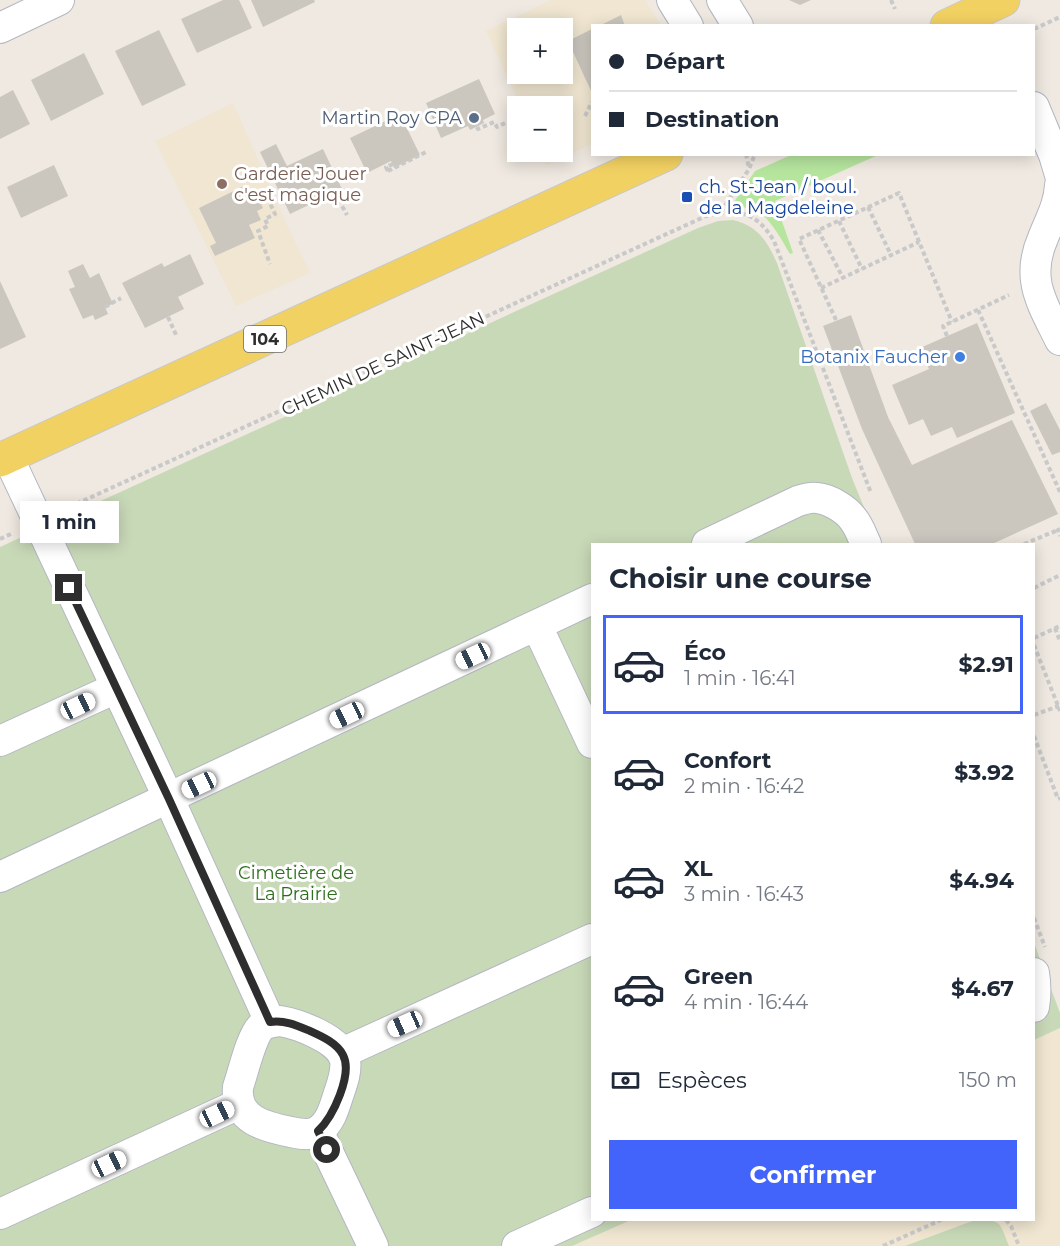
<!DOCTYPE html>
<html lang="fr">
<head>
<meta charset="utf-8">
<style>
  :root { --surface:#fff; --page:#f2f2f3; --text:#1f2937; --muted:#747a83; --line:#e0e1e3; --accent:#4264fb }
  body { margin:0; font-family:Montserrat,sans-serif; background:var(--page); color:var(--text); height:100vh; display:flex; flex-direction:column; font-size:22px; white-space:nowrap }
  * { box-sizing:border-box; margin:0 }
  p { font-size:20px; color:var(--muted) }
  .icon { flex:none; width:33px; height:33px; fill:none; stroke:currentColor; stroke-width:2; stroke-linecap:round; stroke-linejoin:round }
  .map { position:relative; flex:1; overflow:hidden }
  .details { position:absolute; left:591px; top:543px; width:444px; height:678px; display:flex; flex-direction:column; background:var(--surface); border-radius:0px; box-shadow:0 3px 15px #0003 }
  .details>* { flex:none }
  .hud { position:absolute; left:591px; top:24px; width:444px; height:132px; border-radius:0px; box-shadow:0 3px 15px #0003; display:grid; align-content:center; height:132px; padding:0 18px; background:var(--surface) }
  .fabs { position:absolute; left:507px; top:18px; display:grid; gap:12px }
  .fabs a { display:grid; place-items:center; width:66px; height:66px; border-radius:0px; background:var(--surface); box-shadow:0 3px 15px #0003; font-size:30px }
  .end { position:absolute; width:27px; height:27px; margin:-14px; border:8px solid #2e2e2e; background:#fff; box-shadow:0 0 0 3px #fff }
  .from { border-radius:50% }
  .bubble { position:absolute; height:42px; border-radius:0px; background:var(--surface); box-shadow:0 3px 15px #0003; font-size:20px; font-weight:700; line-height:42px; text-align:center }
  .car { position:absolute; width:18px; height:36px; margin:-18px -9px; border-radius:8px; box-shadow:0 0 4px 2px #0007; background:linear-gradient(#fff 24%,#345 0 40%,#fff 0 76%,#345 0 86%,#fff 0) }
  .hud b { display:flex; align-items:center; gap:21px; height:57px; font-size:22px }
  .hud b+b { border-top:2px solid var(--line) }
  .hud i { width:15px; height:15px; background:var(--text) }
  ul { padding:0; list-style:none }
  li { display:flex; align-items:center; gap:18px; height:99px; margin:0 12px 9px; padding:0 6px; border:3px solid transparent; border-radius:0px }
  li div { flex:1 }
  li b { display:block; font-size:22px }
  li em { font-style:normal; font-weight:700 }
  li.on { border-color:var(--accent) }
  li>.icon { width:54px; height:54px; stroke-width:1.5 }
  h2 { padding:0 18px; font-size:27px; line-height:72px }
  .pay { display:flex; align-items:center; gap:15px; height:66px; padding:0 18px; font-size:22px }
  .pay p { margin-inline-start:auto }
  .cta { display:flex; gap:12px; margin-top:auto; padding:12px 18px }
  .cta a { flex:1; height:69px; border-radius:0px; background:var(--accent); color:#fff; font-size:24px; font-weight:700; line-height:69px; text-align:center }
  .map>svg:first-child { display:block }
</style>
</head>
<body>
<div class="map">
<svg width="1060" height="1246" viewBox="0 0 1060 1246">
  <rect width="100%" height="100%" fill="#efe9e1"/>
  <g fill="#f0e6d1" fill-rule="evenodd">
    <path d="M551,0H645L661,25L592,26V144L547,165L541,152H562V106H521L486,31ZM518,28H562V74H518Z"/>
    <polygon points="233,103 286,223 310,273 236,306 155,141"/>
    <polygon points="1060,1028 1060,1246 572,1246 631,1220 1034,1220 1034,1040"/>
  </g>
  <path fill="#b6e59e" d="M791,155H878L775,201L793,253L790,254C783,242 768,214 755,210C748,207 739,207 732,205L755,171Z"/>
  <g fill="#c8d9b8">
    <path d="M733,220C758,226 767,241 777,263L852,478L879,544H592V1220H631L572,1246H0V547L698,228L718,221Z"/>
    <polygon points="1034,943 1060,1013 1060,1028 1034,1040"/>
    <path d="M975,1220C1002,1220 999,1221 1009,1246H905Z"/>
  </g>
  <g fill="#cbc7bf">
    <polygon points="223,0 239,0 252,28 197,53 181,19"/>
    <polygon points="251,0 314,0 315,2 263,27"/>
    <polygon points="789,0 811,0 800,5"/>
    <polygon points="621,15 625,26 599,26"/>
    <polygon points="592,29 592,93 568,41"/>
    <polygon points="159,30 186,85 142,106 115,51"/>
    <polygon points="84,53 104,94 51,121 31,80"/>
    <polygon points="479,79 495,114 483,120 484,123 470,130 468,126 441,138 426,103"/>
    <polygon points="13,90 30,124 0,139 0,97"/>
    <polygon points="400,114 420,155 394,168 391,161 367,173 350,138"/>
    <polygon points="276,144 287,166 323,149 342,189 290,214 260,152"/>
    <polygon points="54,165 68,196 21,218 7,187"/>
    <polygon points="246,185 253,199 257,197 263,208 257,211 261,220 249,225 255,238 215,256 210,246 216,243 199,208"/>
    <polygon points="190,254 204,284 178,297 184,309 145,328 122,283 162,263 164,267"/>
    <polygon points="83,264 90,278 99,273 113,304 105,307 108,314 95,320 93,315 83,319 69,289 75,287 68,271"/>
    <polygon points="0,281 26,337 0,349"/>
    <polygon points="851,315 888,417 912,465 1012,420 1058,514 992,544 915,544 862,429 823,326"/>
    <polygon points="977,323 1015,413 957,438 952,427 931,436 923,419 909,425 892,385 929,369 920,348"/>
    <polygon points="1046,403 1060,430 1060,452 1052,455 1030,411"/>
  </g>
  <g fill="none" stroke-linecap="round" stroke-linejoin="round">
    <g stroke="#b4b7c1" stroke-width="32">
      <g id="minor">
        <polyline points="672,0 688,26"/>
        <polyline points="722,0 738,26"/>
        <polyline points="0,28 59,0"/>
        <polyline points="1034,107 1054,155 1060,175"/>
        <path d="M1060,185C1059,205 1050,220 1043,238C1025,279 1042,303 1060,340"/>
        <polyline points="8,457 169,799 270,1022"/>
        <path d="M707,544L798,501C804,499 811,497 817,498C829,499 846,509 853,519C859,526 862,536 866,544"/>
        <polyline points="537,626 592,743"/>
        <polyline points="0,741 116,688"/>
        <polyline points="0,877 592,599"/>
        <path d="M1034,973C1036,985 1036,995 1034,1007"/>
        <path d="M280,1021C298,1024 340,1039 345,1060C347,1072 342,1084 338,1096C334,1109 330,1123 318,1131C310,1136 300,1134 291,1132C265,1127 235,1120 238,1087C243,1073 251,1037 261,1027C267,1022 272,1022 280,1021Z"/>
        <polyline points="342,1053 592,939"/>
        <polyline points="318,1131 373,1246"/>
        <polyline points="0,1214 239,1104"/>
        <polyline points="517,1246 592,1212"/>
      </g>
    </g>
    <g stroke="#c9c9c9" stroke-width="35">
      <g id="major">
        <polyline points="947,26 1003,0"/>
        <polyline points="0,460 666,154"/>
      </g>
    </g>
    <g stroke="#c9c9c9" stroke-width="4" stroke-dasharray="4.5 3" stroke-linecap="butt">
      <polyline points="891,0 895,9"/>
      <polyline points="1034,29 1060,17"/>
      <polyline points="585,116 592,102"/>
      <polyline points="477,127 478,129 494,122 497,127 509,121"/>
      <polyline points="746,154 749,168"/>
      <polyline points="388,171 428,151"/>
      <polyline points="388,171 386,167 393,164"/>
      <polyline points="335,193 347,215"/>
      <polyline points="260,203 268,199 275,214 265,219 268,226 258,231 270,264"/>
      <polyline points="868,207 891,255"/>
      <polyline points="721,212 749,169 755,154"/>
      <polyline points="839,221 862,269"/>
      <polyline points="818,230 843,278"/>
      <polyline points="821,288 919,242"/>
      <polyline points="105,307 121,298"/>
      <polyline points="978,310 1060,492"/>
      <polyline points="168,317 177,337"/>
      <polyline points="836,320 799,239 899,193 952,322"/>
      <polyline points="947,336 943,326 1009,295"/>
      <path d="M63,510L706,216C738,209 756,211 774,241L871,493"/>
      <polyline points="1060,529 1058,530 1060,536"/>
      <polyline points="0,539 13,533"/>
      <polyline points="1024,544 1058,530"/>
      <polyline points="1034,588 1060,575"/>
      <polyline points="1055,628 1060,641"/>
      <polyline points="1034,638 1060,626"/>
      <polyline points="1034,645 1060,711"/>
      <polyline points="1034,715 1059,706"/>
      <polyline points="1034,736 1058,799 1060,798"/>
      <polyline points="1034,918 1045,947"/>
      <polyline points="1006,1220 1011,1226 1019,1246"/>
      <polyline points="883,1246 941,1220"/>
    </g>
    <use href="#minor" stroke="#fff" stroke-width="30"/>
    <use href="#major" stroke="#f2d163" stroke-width="33"/>
  </g>
  <g fill="none" stroke-linecap="round" stroke-linejoin="round">
    <path stroke="#2e2e2e" stroke-width="8" d="M69,588L169,799L270,1022C285,1020 296,1025 310,1031C321,1036 337,1043 343,1055C353,1074 333,1117 318,1131L327,1150"/>
  </g>
  <circle fill="#5c6f8a" stroke="#fff" stroke-width="2" cx="474" cy="118" r="6"/>
  <circle fill="#8d6e63" stroke="#fff" stroke-width="2" cx="222" cy="184" r="6"/>
  <rect fill="#1a4fb4" stroke="#fff" stroke-width="2" x="681" y="191" width="12" height="12" rx="3"/>
  <circle fill="#3f7fe0" stroke="#fff" stroke-width="2" cx="960" cy="357" r="6"/>
  <g text-anchor="middle" dominant-baseline="central" stroke-width="6" stroke-linejoin="round" paint-order="stroke">
    <rect fill="#fff" stroke="#6d6d6d" stroke-width="1.5" x="244" y="326" width="42" height="26" rx="4.5"/>
    <g font-size="16" font-weight="bold" fill="#2e2e2e">
      <text x="265" y="339">104</text>
    </g>
    <g font-size="18" fill="#4e5e75" stroke="#fff" text-anchor="end">
      <text x="462" y="118">Martin Roy CPA</text>
    </g>
    <g font-size="18" fill="#785e54" stroke="#fff" text-anchor="start">
      <text x="234" y="174">Garderie Jouer<tspan x="234" dy="21">c'est magique</tspan></text>
    </g>
    <g font-size="18" fill="#164399" stroke="#fff" text-anchor="start">
      <text x="699" y="187">ch. St-Jean / boul.<tspan x="699" dy="21">de la Magdeleine</tspan></text>
    </g>
    <g font-size="18" fill="#366cbe" stroke="#fff" text-anchor="end">
      <text x="948" y="357">Botanix Faucher</text>
    </g>
    <g font-size="18" fill="#2e2e2e" stroke="#fff">
      <text transform="translate(383 364) rotate(-25)">CHEMIN DE SAINT-JEAN</text>
    </g>
    <g font-size="18" fill="#2c6e1b" stroke="#fff">
      <text x="296" y="873">Cimetière de<tspan x="296" dy="21">La Prairie</tspan></text>
    </g>
  </g>
</svg>
<div class="fabs">
<a>+</a>
<a>−</a>
</div>
<i class="end from" style="left:327px;top:1150px"></i>
<i class="end" style="left:69px;top:588px"></i>
<div class="bubble" style="left:20px;top:501px;width:99px">1 min</div>
<i class="car" style="left:473px;top:656px;rotate:245deg"></i>
<i class="car" style="left:78px;top:706px;rotate:65deg"></i>
<i class="car" style="left:347px;top:715px;rotate:245deg"></i>
<i class="car" style="left:199px;top:785px;rotate:245deg"></i>
<i class="car" style="left:405px;top:1024px;rotate:246deg"></i>
<i class="car" style="left:217px;top:1114px;rotate:65deg"></i>
<i class="car" style="left:109px;top:1164px;rotate:65deg"></i>
<div class="hud">
<b><i class="from"></i>Départ</b>
<b><i></i>Destination</b>
</div>
<section class="details">
<h2>Choisir une course</h2>
<ul>
<li class="on"><svg class="icon" aria-label="car" viewBox="0 0 24 24"><path d="M5 17H2v-5l4-1 3-4h7l3 4 3 1v5h-3M9 17h6M6 11h13"/><circle cx="7" cy="17" r="2"/><circle cx="17" cy="17" r="2"/></svg><div><b>Éco</b><p>1 min · 16:41</p></div><em>$2.91</em></li>
<li><svg class="icon" aria-label="car" viewBox="0 0 24 24"><path d="M5 17H2v-5l4-1 3-4h7l3 4 3 1v5h-3M9 17h6M6 11h13"/><circle cx="7" cy="17" r="2"/><circle cx="17" cy="17" r="2"/></svg><div><b>Confort</b><p>2 min · 16:42</p></div><em>$3.92</em></li>
<li><svg class="icon" aria-label="car" viewBox="0 0 24 24"><path d="M5 17H2v-5l4-1 3-4h7l3 4 3 1v5h-3M9 17h6M6 11h13"/><circle cx="7" cy="17" r="2"/><circle cx="17" cy="17" r="2"/></svg><div><b>XL</b><p>3 min · 16:43</p></div><em>$4.94</em></li>
<li><svg class="icon" aria-label="car" viewBox="0 0 24 24"><path d="M5 17H2v-5l4-1 3-4h7l3 4 3 1v5h-3M9 17h6M6 11h13"/><circle cx="7" cy="17" r="2"/><circle cx="17" cy="17" r="2"/></svg><div><b>Green</b><p>4 min · 16:44</p></div><em>$4.67</em></li>
</ul>
<div class="pay"><svg class="icon" aria-label="cash" viewBox="0 0 24 24"><path d="M3 7h18v10H3z"/><circle cx="12" cy="12" r="2"/></svg>Espèces<p>150 m</p></div>
<div class="cta"><a>Confirmer</a></div>
</section>
</div>
</body>
</html>
